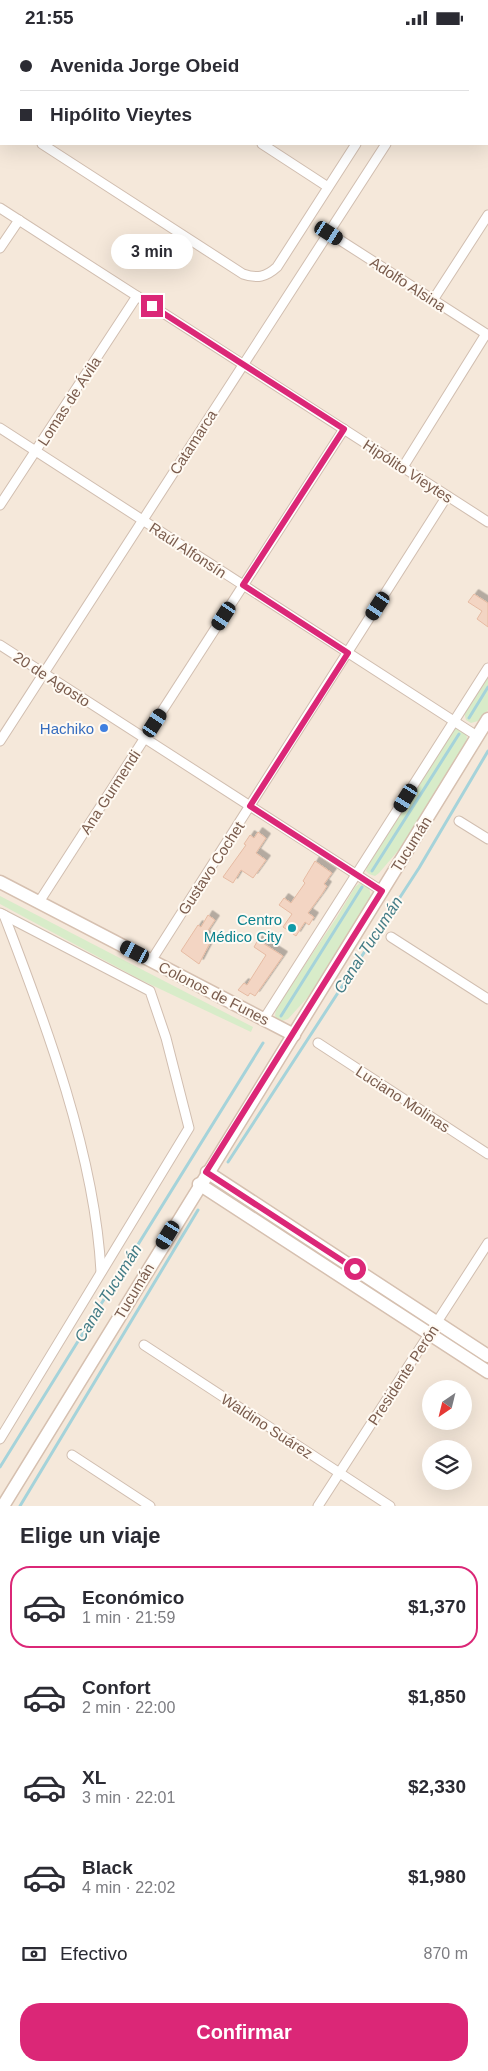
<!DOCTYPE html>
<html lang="es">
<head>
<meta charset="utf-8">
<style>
  :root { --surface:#fff; --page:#f7f7f7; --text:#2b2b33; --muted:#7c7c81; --line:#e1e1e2; --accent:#db2777 }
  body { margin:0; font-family:Helvetica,sans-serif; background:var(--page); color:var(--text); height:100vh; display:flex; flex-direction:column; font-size:19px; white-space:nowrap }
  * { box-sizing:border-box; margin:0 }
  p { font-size:16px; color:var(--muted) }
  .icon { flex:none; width:28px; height:28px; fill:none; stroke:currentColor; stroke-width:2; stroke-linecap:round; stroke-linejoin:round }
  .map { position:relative; height:1471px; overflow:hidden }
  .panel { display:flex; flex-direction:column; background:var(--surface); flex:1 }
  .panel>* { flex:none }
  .banner { position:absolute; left:0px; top:0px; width:489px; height:110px; box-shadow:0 5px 20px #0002; display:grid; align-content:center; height:110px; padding:0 20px; background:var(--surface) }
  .needle { width:32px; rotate:215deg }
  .fabs { position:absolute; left:422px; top:1345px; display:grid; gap:10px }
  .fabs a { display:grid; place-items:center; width:50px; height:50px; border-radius:50%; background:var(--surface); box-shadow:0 5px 20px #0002; font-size:25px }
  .end { position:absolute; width:22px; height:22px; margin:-11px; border:6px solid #db2777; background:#fff; box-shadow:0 0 0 2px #fff }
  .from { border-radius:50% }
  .bubble { position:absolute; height:35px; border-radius:18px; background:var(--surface); box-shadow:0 5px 20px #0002; font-size:16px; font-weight:600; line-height:35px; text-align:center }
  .car { position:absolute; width:15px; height:30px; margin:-15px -8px; border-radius:6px; box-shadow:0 0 4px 1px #0007; background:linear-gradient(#222 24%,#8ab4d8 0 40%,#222 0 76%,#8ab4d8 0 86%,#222 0) }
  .banner b { display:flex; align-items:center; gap:18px; height:48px; font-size:19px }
  .banner b+b { border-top:1px solid var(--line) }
  .banner i { width:12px; height:12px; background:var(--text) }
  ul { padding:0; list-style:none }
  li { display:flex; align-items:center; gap:15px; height:82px; margin:0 10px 8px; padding:0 10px; border:2px solid transparent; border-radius:20px }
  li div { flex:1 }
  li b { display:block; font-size:19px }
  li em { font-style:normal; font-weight:600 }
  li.current { border-color:var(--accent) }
  li>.icon { width:45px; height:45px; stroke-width:1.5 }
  h2 { padding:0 20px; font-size:22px; line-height:60px }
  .pay { display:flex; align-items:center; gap:12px; height:55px; padding:0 20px; font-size:19px }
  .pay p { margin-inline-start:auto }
  .primary-button { display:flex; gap:10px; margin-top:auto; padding:10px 20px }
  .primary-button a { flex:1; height:58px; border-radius:20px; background:var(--accent); color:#fff; font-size:20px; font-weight:600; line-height:58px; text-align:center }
  .status { display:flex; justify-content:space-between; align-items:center; height:35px; padding:0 25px; background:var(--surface); direction:ltr }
  .status svg { height:14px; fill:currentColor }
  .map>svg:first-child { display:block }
</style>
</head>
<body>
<div class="status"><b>21:55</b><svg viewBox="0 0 49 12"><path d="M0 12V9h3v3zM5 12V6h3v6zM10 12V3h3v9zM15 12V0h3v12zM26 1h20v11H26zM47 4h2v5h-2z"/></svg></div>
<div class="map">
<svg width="488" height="1471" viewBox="0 0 488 1471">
  <defs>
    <filter id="shadow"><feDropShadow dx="4.5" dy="-4.5" stdDeviation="0" flood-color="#0004"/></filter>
  </defs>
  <rect width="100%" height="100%" fill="#fdf6ec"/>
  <path fill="#f5e8da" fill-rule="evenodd" d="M0,0H488V1471H0ZM1,1H488V109H1ZM431,1354H464V1386H431ZM431,1414H464V1446H431Z"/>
  <g fill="#d8ecc9">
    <polygon points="488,637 488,675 478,686 471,688 466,685 464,677"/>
    <path d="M455,693C467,693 468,701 466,710L408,804L379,838L375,841L369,839L366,836L367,832Z"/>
    <polygon points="360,848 369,852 371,863 308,962 288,984 282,986 277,984 275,981 276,973 337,882 355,852"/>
    <polygon points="0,861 253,992 251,997 141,945 0,869"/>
    <polygon points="209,1145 426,1286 424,1288 207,1149"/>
  </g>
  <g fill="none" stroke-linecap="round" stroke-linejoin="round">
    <g stroke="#a5d3da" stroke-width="3">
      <polyline points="469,683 488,652"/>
      <polyline points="372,836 459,699"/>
      <polyline points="281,981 362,852"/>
      <polyline points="228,1127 419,833 488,716"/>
      <polyline points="0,1432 263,1008"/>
      <polyline points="20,1471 198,1175"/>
    </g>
  </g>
  <g fill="#f3d5c3" stroke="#e6bba3" filter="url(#shadow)">
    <polygon points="474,559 488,568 488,592 477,584 482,576 468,567"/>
    <polygon points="258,797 266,803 256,818 266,825 253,843 241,835 233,848 223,842 246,810 244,809 250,800 254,803"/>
    <polygon points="315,826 332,838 324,849 327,851 322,859 308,878 314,882 309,890 305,887 296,901 283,892 292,879 279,870 284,863 291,868 305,848 303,846"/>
    <polygon points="208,880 215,885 205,900 212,904 199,929 181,916 198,890 201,892"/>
    <polygon points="258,905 283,921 255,961 250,958 248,961 238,955 244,948 247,950 266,920 254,912"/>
  </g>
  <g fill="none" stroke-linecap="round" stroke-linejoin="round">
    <g stroke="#d1beb0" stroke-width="11">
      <g id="street">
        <polyline points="94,0 96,1"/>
        <polyline points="318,0 320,1"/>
        <polyline points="47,1 48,0"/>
        <polyline points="426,1 427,0"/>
        <polyline points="456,1 457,0"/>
        <polyline points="0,74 1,72"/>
        <polyline points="0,82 1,82"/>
        <path d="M42,109L243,239C257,244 266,242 277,232L356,109"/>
        <polyline points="262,109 328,152"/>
        <polyline points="0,173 488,487"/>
        <polyline points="329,198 488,300"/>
        <polyline points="0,213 19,185"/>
        <polyline points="433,265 488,180"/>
        <polyline points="0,393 477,701"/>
        <polyline points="403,432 486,299"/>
        <polyline points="0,470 137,261"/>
        <polyline points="0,610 382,856"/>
        <polyline points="0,706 386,109"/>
        <polyline points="459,786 488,804"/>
        <polyline points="39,867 344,394"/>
        <polyline points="0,878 150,956 166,1003 189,1093 0,1404"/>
        <path d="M4,880C46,989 95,1120 101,1237"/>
        <polyline points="391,902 488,964"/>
        <polyline points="151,926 447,461"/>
        <polyline points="264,984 488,633"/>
        <polyline points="318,1008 488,1119"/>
        <polyline points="144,1310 390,1471"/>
        <polyline points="72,1420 150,1471"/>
        <polyline points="318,1471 488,1208"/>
      </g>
    </g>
    <g stroke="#d6c0b0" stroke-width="15">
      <g id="secondary">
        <polyline points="0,847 294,1000"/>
        <polyline points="207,1137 488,1321"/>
        <polyline points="199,1149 488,1337"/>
        <path d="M3,1471C163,1208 325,946 488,684"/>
      </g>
    </g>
    <use href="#street" stroke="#fff" stroke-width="9"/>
    <use href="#secondary" stroke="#fff" stroke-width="12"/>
  </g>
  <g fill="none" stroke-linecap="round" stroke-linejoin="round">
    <polyline stroke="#db2777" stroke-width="6" points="152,271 344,394 243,550 348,618 250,771 382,856 206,1137 355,1234"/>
  </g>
  <circle fill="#3f7fe0" stroke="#fffaf3" stroke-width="2" cx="104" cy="693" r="5"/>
  <circle fill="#0f9aa8" stroke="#fffaf3" stroke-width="2" cx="292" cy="893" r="5"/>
  <g text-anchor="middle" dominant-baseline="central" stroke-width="4" stroke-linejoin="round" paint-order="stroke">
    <g font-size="15" fill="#7a5c4d" stroke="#fffaf3">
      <text transform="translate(408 249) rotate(33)">Adolfo Alsina</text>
      <text transform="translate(69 366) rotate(-57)">Lomas de Ávila</text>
      <text transform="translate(193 407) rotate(-57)">Catamarca</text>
      <text transform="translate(408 436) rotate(33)">Hipólito Vieytes</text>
      <text transform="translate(188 515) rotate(33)">Raúl Alfonsín</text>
      <text transform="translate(52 644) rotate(33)">20 de Agosto</text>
      <text transform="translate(110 757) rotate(-57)">Ana Gurmendi</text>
      <text transform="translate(411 809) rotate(-58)">Tucumán</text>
      <text transform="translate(211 833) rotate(-57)">Gustavo Cochet</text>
      <text transform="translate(214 958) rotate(27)">Colonos de Funes</text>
      <text transform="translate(403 1064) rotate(33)">Luciano Molinas</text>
      <text transform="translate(134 1256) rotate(-59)">Tucumán</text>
      <text transform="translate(403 1340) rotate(-57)">Presidente Perón</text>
      <text transform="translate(267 1391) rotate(33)">Waldino Suárez</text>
    </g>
    <g font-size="15" fill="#366cbe" stroke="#fffaf3" text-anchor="end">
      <text x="94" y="693">Hachiko</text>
    </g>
    <g font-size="15" fill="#0d838f" stroke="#fffaf3" text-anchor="end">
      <text x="282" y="884">Centro<tspan x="282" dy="17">Médico City</tspan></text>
    </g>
    <g font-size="16" font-style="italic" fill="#437c86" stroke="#fffaf3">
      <text transform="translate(368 910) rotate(-57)">Canal Tucumán</text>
      <text transform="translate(108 1258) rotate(-58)">Canal Tucumán</text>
    </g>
  </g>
</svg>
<div class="fabs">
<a><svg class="needle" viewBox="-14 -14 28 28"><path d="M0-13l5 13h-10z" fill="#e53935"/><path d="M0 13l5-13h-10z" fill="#7c7c81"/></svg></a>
<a><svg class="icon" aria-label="layers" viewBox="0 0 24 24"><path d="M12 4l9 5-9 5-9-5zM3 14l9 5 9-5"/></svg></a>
</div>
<i class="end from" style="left:355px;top:1234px"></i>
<i class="end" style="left:152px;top:271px"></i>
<div class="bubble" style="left:111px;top:199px;width:82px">3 min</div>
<i class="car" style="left:329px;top:198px;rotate:122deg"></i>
<i class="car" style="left:378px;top:571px;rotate:213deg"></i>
<i class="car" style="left:224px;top:581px;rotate:213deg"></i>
<i class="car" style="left:155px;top:688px;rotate:33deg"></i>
<i class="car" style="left:406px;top:763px;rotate:212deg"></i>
<i class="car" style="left:135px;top:917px;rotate:297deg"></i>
<i class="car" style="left:168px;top:1200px;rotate:211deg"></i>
<div class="banner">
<b><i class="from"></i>Avenida Jorge Obeid</b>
<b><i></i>Hipólito Vieytes</b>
</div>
</div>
<section class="panel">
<h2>Elige un viaje</h2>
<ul>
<li class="current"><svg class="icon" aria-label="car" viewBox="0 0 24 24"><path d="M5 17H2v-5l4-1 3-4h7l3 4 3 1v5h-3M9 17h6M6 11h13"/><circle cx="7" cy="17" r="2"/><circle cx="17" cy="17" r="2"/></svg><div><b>Económico</b><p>1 min · 21:59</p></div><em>$1,370</em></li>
<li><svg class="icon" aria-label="car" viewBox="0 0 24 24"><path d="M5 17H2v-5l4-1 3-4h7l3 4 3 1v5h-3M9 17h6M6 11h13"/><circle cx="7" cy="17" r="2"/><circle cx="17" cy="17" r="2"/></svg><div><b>Confort</b><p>2 min · 22:00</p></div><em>$1,850</em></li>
<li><svg class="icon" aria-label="car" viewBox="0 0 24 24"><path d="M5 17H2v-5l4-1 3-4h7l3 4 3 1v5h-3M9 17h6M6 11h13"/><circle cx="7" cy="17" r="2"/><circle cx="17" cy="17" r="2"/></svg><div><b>XL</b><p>3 min · 22:01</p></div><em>$2,330</em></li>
<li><svg class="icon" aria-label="car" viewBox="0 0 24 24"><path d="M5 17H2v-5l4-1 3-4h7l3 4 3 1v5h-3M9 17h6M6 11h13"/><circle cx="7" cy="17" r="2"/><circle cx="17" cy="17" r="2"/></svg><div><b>Black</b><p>4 min · 22:02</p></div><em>$1,980</em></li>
</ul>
<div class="pay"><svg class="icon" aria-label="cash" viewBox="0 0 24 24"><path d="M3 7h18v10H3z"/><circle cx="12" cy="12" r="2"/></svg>Efectivo<p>870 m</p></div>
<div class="primary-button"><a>Confirmar</a></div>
</section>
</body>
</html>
